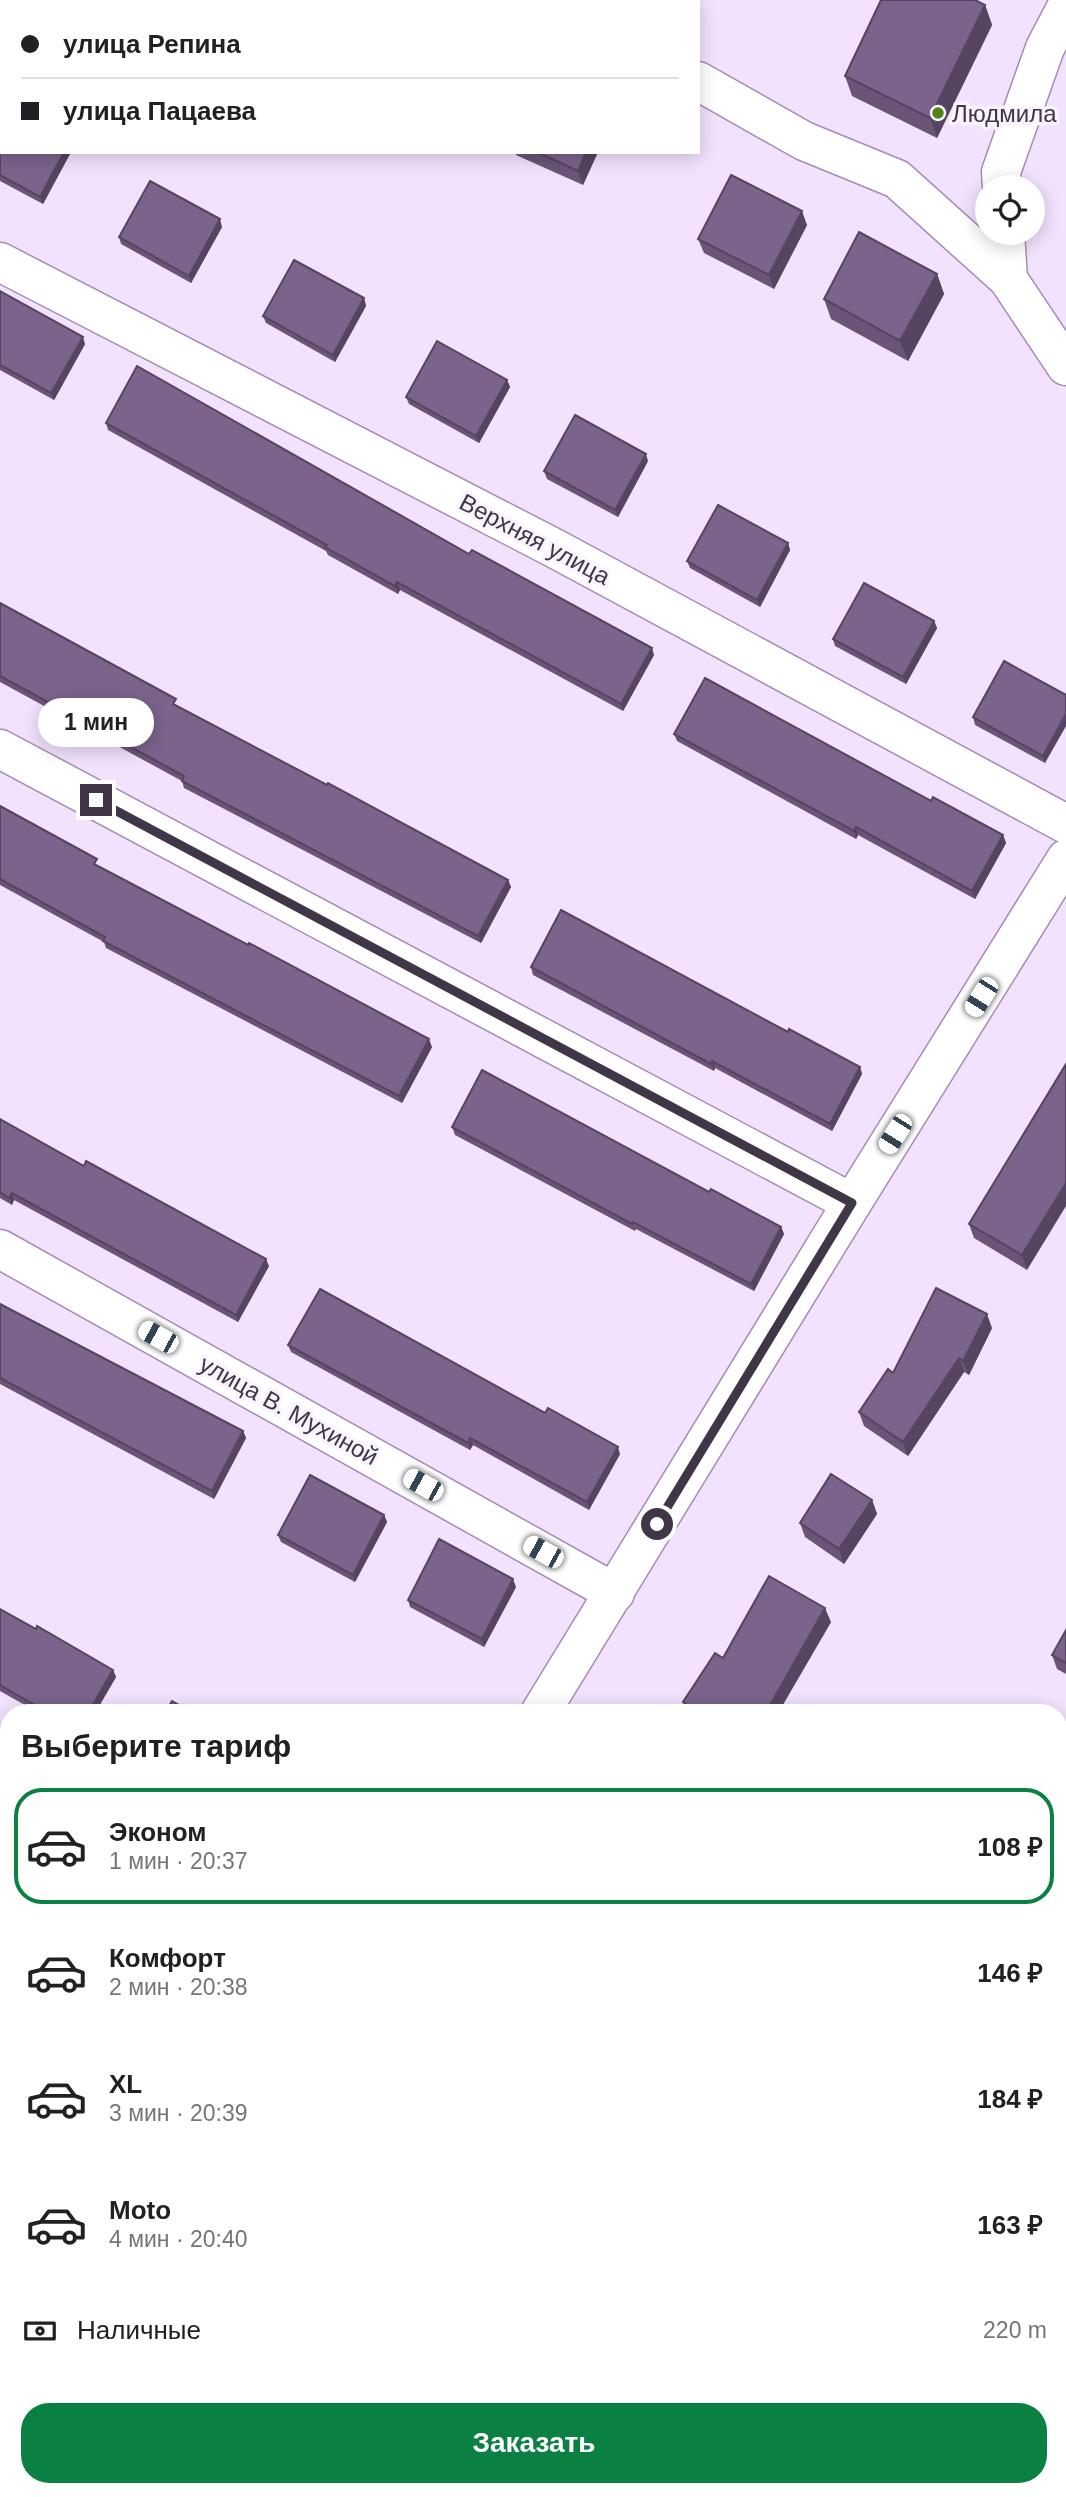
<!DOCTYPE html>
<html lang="ru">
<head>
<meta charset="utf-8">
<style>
  :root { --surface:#fff; --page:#f2f2f2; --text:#202124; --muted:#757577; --line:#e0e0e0; --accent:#0b8043 }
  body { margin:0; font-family:Helvetica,sans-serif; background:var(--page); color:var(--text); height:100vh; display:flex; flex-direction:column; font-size:26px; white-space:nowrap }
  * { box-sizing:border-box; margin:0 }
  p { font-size:23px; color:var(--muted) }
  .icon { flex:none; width:38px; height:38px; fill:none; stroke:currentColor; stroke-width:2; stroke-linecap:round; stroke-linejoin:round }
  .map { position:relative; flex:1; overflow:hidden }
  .panel { position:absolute; left:0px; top:1704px; width:1068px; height:793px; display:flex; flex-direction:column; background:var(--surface); border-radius:28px 28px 0 0; box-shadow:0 4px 18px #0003 }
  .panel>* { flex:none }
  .banner { position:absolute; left:0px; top:0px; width:700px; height:154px; box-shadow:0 4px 18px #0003; display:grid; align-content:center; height:154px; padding:0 21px; background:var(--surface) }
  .tools { position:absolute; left:975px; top:175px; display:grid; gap:14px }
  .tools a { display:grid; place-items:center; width:70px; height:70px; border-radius:50%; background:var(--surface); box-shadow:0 4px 18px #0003; font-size:35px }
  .end { position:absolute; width:32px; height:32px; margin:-16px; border:9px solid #403648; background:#fff; box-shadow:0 0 0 4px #fff }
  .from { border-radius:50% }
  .bubble { position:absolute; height:49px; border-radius:24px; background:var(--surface); box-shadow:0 4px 18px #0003; font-size:23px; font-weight:600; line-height:49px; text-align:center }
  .car { position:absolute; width:21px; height:42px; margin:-21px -10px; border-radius:9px; box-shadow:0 0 5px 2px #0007; background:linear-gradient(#fff 24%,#345 0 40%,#fff 0 76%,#345 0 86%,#fff 0) }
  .banner b { display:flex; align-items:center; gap:24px; height:66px; font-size:26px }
  .banner b+b { border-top:2px solid var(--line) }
  .banner i { width:18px; height:18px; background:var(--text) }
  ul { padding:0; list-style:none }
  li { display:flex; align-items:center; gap:21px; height:116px; margin:0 14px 10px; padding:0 7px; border:4px solid transparent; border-radius:28px }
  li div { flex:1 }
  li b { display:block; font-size:26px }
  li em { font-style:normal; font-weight:600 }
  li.current { border-color:var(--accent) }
  li>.icon { width:63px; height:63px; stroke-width:1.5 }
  h2 { padding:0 21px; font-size:32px; line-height:84px }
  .pay { display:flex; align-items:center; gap:18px; height:77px; padding:0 21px; font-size:26px }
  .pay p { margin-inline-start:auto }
  .action { display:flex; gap:14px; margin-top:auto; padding:14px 21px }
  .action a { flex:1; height:80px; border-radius:28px; background:var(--accent); color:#fff; font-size:28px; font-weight:600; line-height:80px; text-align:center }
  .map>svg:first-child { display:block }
</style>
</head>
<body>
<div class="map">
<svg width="1066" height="2497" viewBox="0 0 1066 2497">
  <rect width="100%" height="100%" fill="#f2e2fd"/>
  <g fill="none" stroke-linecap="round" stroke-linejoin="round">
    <g stroke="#a58cb6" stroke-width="41">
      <g id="street">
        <polyline points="544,0 548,2"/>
        <polyline points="674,0 674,2"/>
        <polyline points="698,81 804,141 897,179 1008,279"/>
        <polyline points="1002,187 1001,172 1045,48 1066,8"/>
        <polyline points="1005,233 1008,279 1066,366"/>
        <polyline points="0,262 554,548 1066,824"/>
        <polyline points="0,749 852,1203"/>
        <polyline points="0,1249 615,1593"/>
        <polyline points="540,1713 852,1203 1066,859"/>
        <polyline points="0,1762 9,1767"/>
        <polyline points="0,2213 9,2218"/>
      </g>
    </g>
    <g stroke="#a58cb6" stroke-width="41">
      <g id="secondary">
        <polyline points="1059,1991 1066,1980"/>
        <polyline points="740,2497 745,2488"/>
      </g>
    </g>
    <use href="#street" stroke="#fff" stroke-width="38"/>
    <use href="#secondary" stroke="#fff" stroke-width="38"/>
  </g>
  <g fill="#6a5578">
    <polygon points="985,5 992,25 937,138 852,96 845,76"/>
    <polygon points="0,103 2,152 71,152 43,204 0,181"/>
    <polygon points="516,152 598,152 583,185 516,155"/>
    <polygon points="807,225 774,289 704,253 698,239"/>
    <polygon points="222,227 191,283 121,244 119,237"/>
    <polygon points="937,274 944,294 908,361 831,319 824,299"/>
    <polygon points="0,291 85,344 54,400 0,370"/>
    <polygon points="364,298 366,306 335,362 266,323 263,316"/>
    <polygon points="507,380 510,387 479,443 409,404 406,397"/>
    <polygon points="106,423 469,554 654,655 623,711 400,590 398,594 328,555 326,551 108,430"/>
    <polygon points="648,461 618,517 547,479 544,471"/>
    <polygon points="788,543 790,550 760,607 690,568 687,561"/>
    <polygon points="0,603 178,707 508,880 511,887 481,943 184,788 182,781 0,682"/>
    <polygon points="934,621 937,628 906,684 835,646 833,639"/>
    <polygon points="1066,695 1045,763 975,725 973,717"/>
    <polygon points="674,734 931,801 1003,835 1006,843 975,899 858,835 856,839 677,741"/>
    <polygon points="0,806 99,867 432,1047 402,1103 106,948 104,942 0,885"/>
    <polygon points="531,967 788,1032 860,1067 862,1074 832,1131 715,1068 714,1071 533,975"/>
    <polygon points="1066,1064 1027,1270 974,1238 969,1224"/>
    <polygon points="0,1119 84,1166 269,1266 238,1322 14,1200 12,1205 0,1198"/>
    <polygon points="452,1127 709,1192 781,1227 784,1234 754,1291 636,1229 635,1231 455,1135"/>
    <polygon points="0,1304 243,1431 246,1438 214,1499 0,1384"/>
    <polygon points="992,1328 969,1375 964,1372 908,1456 864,1426 859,1412 893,1373"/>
    <polygon points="288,1345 620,1454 589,1510 473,1445 470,1450 291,1352"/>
    <polygon points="872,1500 877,1514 844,1564 805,1537 800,1523"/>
    <polygon points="384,1515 387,1522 355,1582 281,1542 278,1535"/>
    <polygon points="516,1587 484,1647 410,1607 408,1600"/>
    <polygon points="0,1609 36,1629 113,1670 116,1677 95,1713 39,1713 0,1691"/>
    <polygon points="831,1622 778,1713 687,1713 683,1702 723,1658"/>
    <polygon points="1066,1630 1066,1674 1057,1669 1052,1655"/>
    <polygon points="0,2291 9,2296 9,2386 0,2381"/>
    <polygon points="957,2488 1006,2488 1002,2497 972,2497"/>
  </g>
  <g fill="#564561">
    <polygon points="985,5 992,25 937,138 930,118"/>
    <polygon points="64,152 71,152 43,204 40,197"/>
    <polygon points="586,152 598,152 583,185 578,171"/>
    <polygon points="802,211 807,225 774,289 769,275"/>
    <polygon points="220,219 222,227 191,283 189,276"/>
    <polygon points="937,274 944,294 908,361 900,341"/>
    <polygon points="364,298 366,306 335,362 333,355"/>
    <polygon points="83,337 85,344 54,400 51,393"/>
    <polygon points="507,380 510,387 479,443 476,436"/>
    <polygon points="646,454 648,461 618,517 615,510"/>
    <polygon points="788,543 790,550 760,607 757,600"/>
    <polygon points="397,582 400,590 398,594 395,586"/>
    <polygon points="934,621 937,628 906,684 903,677"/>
    <polygon points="652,648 654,655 623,711 621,704"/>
    <polygon points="1066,714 1066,726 1045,763 1043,756"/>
    <polygon points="856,827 858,835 856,839 854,831"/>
    <polygon points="1003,835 1006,843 975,899 972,891"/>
    <polygon points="508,880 511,887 481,943 478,936"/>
    <polygon points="429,1039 432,1047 402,1103 399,1096"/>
    <polygon points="712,1061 715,1068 714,1071 711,1064"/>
    <polygon points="860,1067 862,1074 832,1131 830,1124"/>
    <polygon points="1066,1183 1066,1206 1027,1270 1022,1255"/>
    <polygon points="12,1193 14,1200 12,1205 9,1198"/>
    <polygon points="781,1227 784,1234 754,1291 751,1284"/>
    <polygon points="266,1259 269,1266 238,1322 236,1315"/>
    <polygon points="987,1314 992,1328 969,1375 963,1361"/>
    <polygon points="959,1358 964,1372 908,1456 903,1442"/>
    <polygon points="243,1431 246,1438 214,1499 212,1491"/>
    <polygon points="470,1438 473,1445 470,1450 468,1443"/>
    <polygon points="618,1447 620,1454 589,1510 587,1502"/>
    <polygon points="872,1500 877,1514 844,1564 839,1549"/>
    <polygon points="384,1515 387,1522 355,1582 353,1575"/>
    <polygon points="513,1579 516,1587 484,1647 482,1639"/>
    <polygon points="825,1608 831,1622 778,1713 764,1713"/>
    <polygon points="113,1670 116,1677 95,1713 88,1713"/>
    <polygon points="9,1850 9,1862 0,1877 0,1865"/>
    <polygon points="1066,2358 1066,2380 1059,2390 1059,2369"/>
    <polygon points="993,2488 1006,2488 1002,2497 990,2497 989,2496"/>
  </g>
  <g fill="#7b638b" stroke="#564561" stroke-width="2">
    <polygon points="372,0 403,0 407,2 371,2"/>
    <polygon points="881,0 975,0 985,5 930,118 845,76"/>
    <polygon points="0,102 2,103 2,152 64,152 40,197 0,175"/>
    <polygon points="537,152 586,152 578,171"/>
    <polygon points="731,175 802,211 769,275 698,239"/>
    <polygon points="150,181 220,219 189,276 119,237"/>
    <polygon points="859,232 937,274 900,341 824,299"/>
    <polygon points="294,260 364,298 333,355 263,316"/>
    <polygon points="0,291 83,337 51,393 0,365"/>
    <polygon points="437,341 507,380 476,436 406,397"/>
    <polygon points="137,366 469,554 472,550 652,648 621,704 397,582 395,586 325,547 327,545 106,423"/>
    <polygon points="575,415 646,454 615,510 544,471"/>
    <polygon points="718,505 788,543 757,600 687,561"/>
    <polygon points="864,583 934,621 903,677 833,639"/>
    <polygon points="0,603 176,699 173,704 327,785 328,783 508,880 478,936 182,781 184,776 0,676"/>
    <polygon points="1004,661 1066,695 1066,714 1043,756 973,717"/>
    <polygon points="705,678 931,801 933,797 1003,835 972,891 856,827 854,831 674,734"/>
    <polygon points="0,806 97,859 94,864 248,945 249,943 429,1039 399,1096 103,941 105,937 0,879"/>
    <polygon points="561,910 788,1032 789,1029 860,1067 830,1124 712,1061 711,1064 531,967"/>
    <polygon points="1066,1064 1066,1183 1022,1255 969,1224"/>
    <polygon points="482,1070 709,1192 711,1189 781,1227 751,1284 633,1222 632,1224 452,1127"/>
    <polygon points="0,1119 84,1166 86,1161 266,1259 236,1315 12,1193 9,1198 0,1192"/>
    <polygon points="936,1288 987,1314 963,1361 959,1358 903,1442 859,1412 888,1369 893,1373"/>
    <polygon points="320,1289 545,1413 548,1408 618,1447 587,1502 470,1438 468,1443 288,1345"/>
    <polygon points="0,1304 243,1431 212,1491 0,1378"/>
    <polygon points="831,1474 872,1500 839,1549 800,1523"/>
    <polygon points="310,1475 384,1515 353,1575 278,1535"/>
    <polygon points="439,1539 513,1579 482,1639 408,1600"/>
    <polygon points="769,1576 825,1608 773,1700 764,1713 699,1713 683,1702 715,1653 723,1658"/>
    <polygon points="0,1609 36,1629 37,1626 113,1670 88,1713 49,1713 0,1685"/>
    <polygon points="1066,1630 1066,1663 1052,1655"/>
    <polygon points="172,1701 193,1713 165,1713"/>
    <polygon points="0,1809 9,1814 9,1850 0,1865"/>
    <polygon points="0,2291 9,2296 9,2380 0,2375"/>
    <polygon points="1059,2310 1066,2315 1066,2358 1059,2369"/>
    <polygon points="538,2488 600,2488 608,2492 605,2497 534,2497"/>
    <polygon points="977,2488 993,2488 989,2496"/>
  </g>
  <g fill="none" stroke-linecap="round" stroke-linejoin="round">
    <polyline stroke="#403648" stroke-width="9" points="96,800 852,1203 657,1524"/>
  </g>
  <circle fill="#528213" stroke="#f9f4fd" stroke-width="2.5" cx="938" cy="113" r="7"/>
  <g text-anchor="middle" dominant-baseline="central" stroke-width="7" stroke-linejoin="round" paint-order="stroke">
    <g font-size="24" fill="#403648" stroke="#f9f4fd" text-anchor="start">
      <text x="952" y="113">Людмила</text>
    </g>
    <g font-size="24" fill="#403648" stroke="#f9f4fd">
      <text transform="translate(535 539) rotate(28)">Верхняя улица</text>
      <text transform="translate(289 1410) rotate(29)">улица В. Мухиной</text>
    </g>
  </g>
</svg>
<div class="tools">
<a><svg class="icon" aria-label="locate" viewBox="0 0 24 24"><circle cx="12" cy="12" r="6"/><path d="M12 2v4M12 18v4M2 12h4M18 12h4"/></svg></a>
</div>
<i class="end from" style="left:657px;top:1524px"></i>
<i class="end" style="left:96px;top:800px"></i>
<div class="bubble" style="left:38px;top:698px;width:116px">1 мин</div>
<i class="car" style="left:981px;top:997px;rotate:212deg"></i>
<i class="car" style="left:895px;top:1134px;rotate:212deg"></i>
<i class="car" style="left:158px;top:1337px;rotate:299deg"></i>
<i class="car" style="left:423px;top:1485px;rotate:299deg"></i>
<i class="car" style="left:543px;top:1552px;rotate:299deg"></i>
<div class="banner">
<b><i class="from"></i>улица Репина</b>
<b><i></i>улица Пацаева</b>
</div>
<section class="panel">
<h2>Выберите тариф</h2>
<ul>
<li class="current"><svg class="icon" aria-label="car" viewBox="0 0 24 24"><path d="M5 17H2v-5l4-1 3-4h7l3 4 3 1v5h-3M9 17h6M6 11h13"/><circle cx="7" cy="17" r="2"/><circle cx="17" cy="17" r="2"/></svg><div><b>Эконом</b><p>1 мин · 20:37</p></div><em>108 ₽</em></li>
<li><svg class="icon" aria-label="car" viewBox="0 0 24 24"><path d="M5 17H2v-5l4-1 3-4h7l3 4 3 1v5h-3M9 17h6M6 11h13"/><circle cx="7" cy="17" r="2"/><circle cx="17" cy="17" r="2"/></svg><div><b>Комфорт</b><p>2 мин · 20:38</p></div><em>146 ₽</em></li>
<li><svg class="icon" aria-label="car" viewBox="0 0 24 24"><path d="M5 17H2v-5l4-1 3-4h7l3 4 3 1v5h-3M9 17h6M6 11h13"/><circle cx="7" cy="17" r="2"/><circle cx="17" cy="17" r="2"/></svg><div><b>XL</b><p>3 мин · 20:39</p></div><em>184 ₽</em></li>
<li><svg class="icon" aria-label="car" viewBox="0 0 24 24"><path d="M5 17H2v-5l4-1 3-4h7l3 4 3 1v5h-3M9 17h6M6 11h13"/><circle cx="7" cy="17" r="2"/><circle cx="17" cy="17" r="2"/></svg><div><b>Moto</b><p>4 мин · 20:40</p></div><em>163 ₽</em></li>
</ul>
<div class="pay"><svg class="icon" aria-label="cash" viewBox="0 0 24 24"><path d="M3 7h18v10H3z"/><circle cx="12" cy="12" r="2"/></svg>Наличные<p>220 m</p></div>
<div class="action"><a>Заказать</a></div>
</section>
</div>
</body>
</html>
